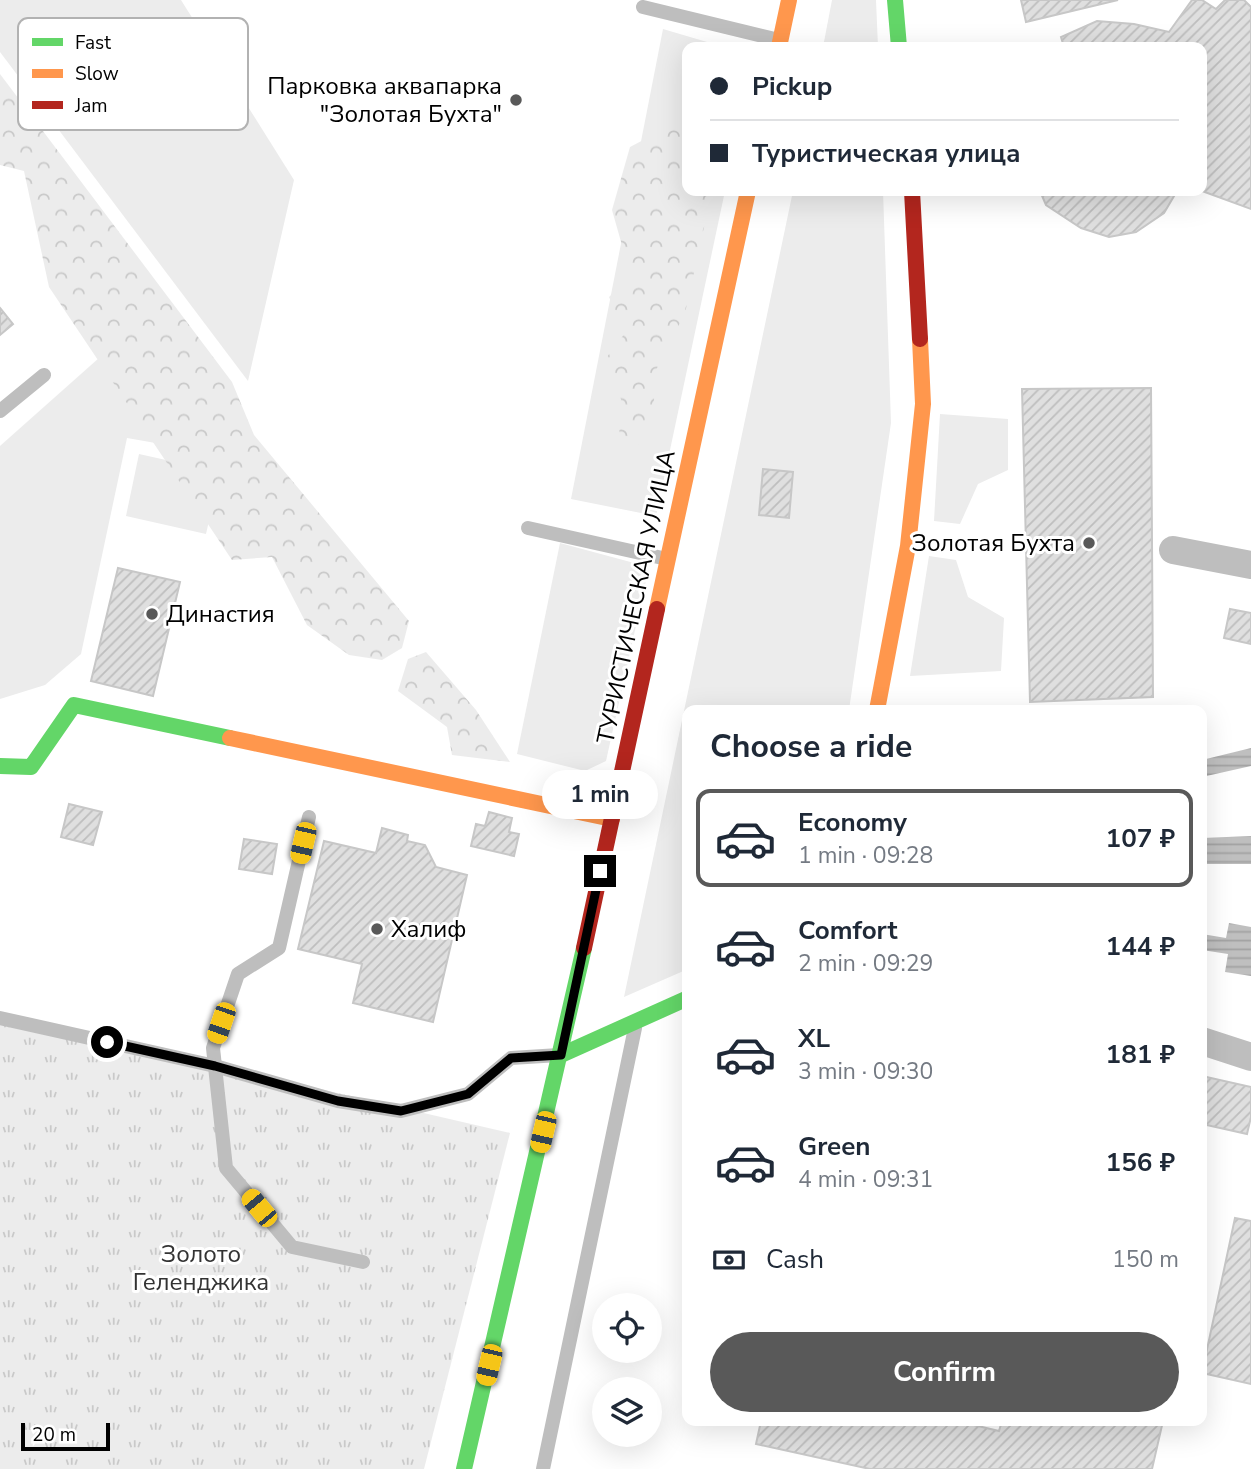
<!DOCTYPE html>
<html lang="en">
<head>
<meta charset="utf-8">
<style>
  :root { --surface:#fff; --page:#f6f6f7; --text:#1f2937; --muted:#747a83; --line:#e0e1e3; --accent:#595959 }
  body { margin:0; font-family:"Nunito Sans",sans-serif; background:var(--page); color:var(--text); height:100vh; display:flex; flex-direction:column; font-size:26px; white-space:nowrap }
  * { box-sizing:border-box; margin:0 }
  p { font-size:23px; color:var(--muted) }
  .icon { flex:none; width:38px; height:38px; fill:none; stroke:currentColor; stroke-width:2; stroke-linecap:round; stroke-linejoin:round }
  .map { position:relative; flex:1; overflow:hidden }
  .side { position:absolute; left:682px; top:705px; width:525px; height:721px; display:flex; flex-direction:column; background:var(--surface); border-radius:14px; box-shadow:0 7px 28px #0002 }
  .side>* { flex:none }
  .guide { position:absolute; left:682px; top:42px; width:525px; height:154px; border-radius:14px; box-shadow:0 7px 28px #0002; display:grid; align-content:center; height:154px; padding:0 28px; background:var(--surface) }
  .tools { position:absolute; left:592px; top:1293px; display:grid; gap:14px }
  .tools a { display:grid; place-items:center; width:70px; height:70px; border-radius:50%; background:var(--surface); box-shadow:0 7px 28px #0002; font-size:35px }
  .scale { position:absolute; left:21px; bottom:18px; width:89px; box-sizing:border-box; padding-left:7px; border:4px solid #000; border-top:0; font-size:19px; line-height:24px; white-space:nowrap; color:#000; -webkit-text-stroke:5px #fff; paint-order:stroke }
  .end { position:absolute; width:32px; height:32px; margin:-16px; border:9px solid #000; background:#fff; box-shadow:0 0 0 4px #fff }
  .from { border-radius:50% }
  .bubble { position:absolute; height:49px; border-radius:24px; background:var(--surface); box-shadow:0 7px 28px #0002; font-size:23px; font-weight:700; line-height:49px; text-align:center }
  .car { position:absolute; width:21px; height:42px; margin:-21px -10px; border-radius:9px; box-shadow:0 0 5px 2px #0007; background:linear-gradient(#f5c518 24%,#345 0 40%,#f5c518 0 76%,#345 0 86%,#f5c518 0) }
  .guide b { display:flex; align-items:center; gap:24px; height:66px; font-size:26px }
  .guide b+b { border-top:2px solid var(--line) }
  .guide i { width:18px; height:18px; background:var(--text) }
  ul { padding:0; list-style:none }
  li { display:flex; align-items:center; gap:21px; height:98px; margin:0 14px 10px; padding:0 14px; border:4px solid transparent; border-radius:14px }
  li div { flex:1 }
  li b { display:block; font-size:26px }
  li em { font-style:normal; font-weight:700 }
  li.on { border-color:var(--accent) }
  li>.icon { width:63px; height:63px; stroke-width:1.5 }
  h2 { padding:0 28px; font-size:32px; line-height:84px }
  .pay { display:flex; align-items:center; gap:18px; height:77px; padding:0 28px; font-size:26px }
  .pay p { margin-inline-start:auto }
  .primary-button { display:flex; gap:14px; margin-top:auto; padding:14px 28px }
  .primary-button a { flex:1; height:80px; border-radius:42px; background:var(--accent); color:#fff; font-size:28px; font-weight:700; line-height:80px; text-align:center }
  .map>svg:first-child { display:block }
</style>
</head>
<body>
<div class="map">
<svg width="1251" height="1469" viewBox="0 0 1251 1469">
  <defs>
    <pattern id="forest-crowns" width="20" height="18" patternUnits="userSpaceOnUse" patternTransform="scale(1.75)"><rect width="20" height="18" fill="#ececec"/><path d="M2 6a3 3 0 1 1 6 0M12 15a3 3 0 1 1 6 0" fill="none" stroke="#c9c9c9"/></pattern>
    <pattern id="park-tufts" width="24" height="20" patternUnits="userSpaceOnUse" patternTransform="scale(1.75)"><rect width="24" height="20" fill="#ececec"/><path d="M3 7l-1-3M5 7V3M7 7l1-3M15 17l-1-3M17 17v-4M19 17l1-3" fill="none" stroke="#c9c9c9"/></pattern>
    <pattern id="water-rules" width="6" height="5" patternUnits="userSpaceOnUse" patternTransform="scale(1.75)"><rect width="6" height="5" fill="#bfbfbf"/><path d="M0 2.5h6" fill="none" stroke="#a2a2a2"/></pattern>
    <pattern id="building-hatch" width="6" height="6" patternUnits="userSpaceOnUse" patternTransform="scale(1.75)"><rect width="6" height="6" fill="#dfdfdf"/><path d="M-1 1l2-2M0 6l6-6M5 7l2-2" fill="none" stroke="#bebebe"/></pattern>
  </defs>
  <rect width="100%" height="100%" fill="#fff"/>
  <g fill="#ececec">
    <polygon points="0,0 181,0 294,180 248,381 0,52"/>
    <polygon points="832,0 876,0 878,47 823,47"/>
    <polygon points="663,29 724,47 688,47 688,191 725,191 656,516 571,499"/>
    <polygon points="793,191 883,191 891,423 849,710 688,710 688,969 624,997"/>
    <polygon points="108,350 184,448 127,438 81,654 45,685 0,699 0,446"/>
    <polygon points="940,414 1008,419 1008,470 978,484 960,524 934,521"/>
    <polygon points="139,454 220,472 206,534 126,516"/>
    <polygon points="560,543 649,567 606,761 585,771 517,754"/>
    <polygon points="929,556 956,560 968,597 1004,618 1001,671 910,676"/>
  </g>
  <g fill="url(#forest-crowns)">
    <polygon points="0,74 232,382 254,435 409,621 402,648 382,660 349,655 307,625 272,557 232,560 49,287 24,171 0,165"/>
    <polygon points="672,125 688,126 688,191 712,191 685,313 655,372 653,429 639,445 619,438 621,399 598,369 625,333 609,297 631,277 612,210 630,147"/>
    <polygon points="426,652 476,710 510,762 452,755 447,727 398,691 408,659"/>
  </g>
  <polygon fill="url(#park-tufts)" points="0,1015 510,1133 424,1469 0,1469"/>
  <g fill="url(#water-rules)">
    <polygon points="1251,748 1251,766 1202,777 1202,760"/>
    <polygon points="1251,836 1251,864 1202,864 1202,838"/>
    <polygon points="1229,923 1251,927 1251,976 1225,972 1228,954 1202,950 1202,934 1226,938"/>
  </g>
  <g fill="url(#building-hatch)" stroke="#c7c7c7" stroke-width="2">
    <polygon points="1021,0 1118,0 1026,22"/>
    <polygon points="1192,0 1202,0 1216,9 1225,0 1244,0 1251,7 1251,209 1202,191 1202,47 1064,47 1061,37 1097,21 1134,24 1169,32"/>
    <polygon points="1040,191 1177,191 1164,213 1136,232 1109,237 1081,228 1046,205"/>
    <polygon points="0,308 13,324 0,335"/>
    <polygon points="1151,388 1153,697 1030,702 1022,389"/>
    <polygon points="763,469 793,472 789,518 759,515"/>
    <polygon points="118,568 180,582 153,696 91,681"/>
    <polygon points="1230,609 1251,613 1251,644 1224,638"/>
    <polygon points="69,804 102,812 93,845 61,837"/>
    <polygon points="489,812 512,818 509,832 519,834 514,856 471,846 476,824 485,826"/>
    <polygon points="382,828 408,835 407,841 425,845 436,867 467,875 433,1022 353,1003 362,964 298,949 324,841 376,853"/>
    <polygon points="244,839 277,844 272,874 239,869"/>
    <polygon points="1202,1076 1251,1087 1251,1117 1247,1134 1202,1124"/>
    <polygon points="1235,1218 1251,1221 1251,1384 1202,1373"/>
    <polygon points="761,1421 957,1421 999,1431 1002,1421 1163,1421 1152,1469 870,1469 756,1444"/>
  </g>
  <g fill="none" stroke-linecap="round" stroke-linejoin="round">
    <g stroke="#bebebe" stroke-width="14">
      <polyline points="643,7 779,40"/>
      <polyline points="0,411 44,375"/>
      <polyline points="528,528 667,559"/>
      <polyline points="309,817 279,948 238,974 213,1048 226,1168 292,1247 363,1262"/>
      <polyline points="0,1018 215,1066 338,1101 401,1111 468,1094 511,1058 559,1055"/>
      <polyline points="543,1469 635,1028"/>
    </g>
    <g stroke="#bebebe" stroke-width="28">
      <polyline points="1173,550 1251,565"/>
      <polyline points="1202,1041 1251,1057"/>
    </g>
    <g stroke="#63d668" stroke-width="16">
      <polyline points="895,0 899,47"/>
      <polyline points="0,766 31,767 74,705 230,738"/>
      <polyline points="561,1055 688,998"/>
      <polyline points="464,1469 584,948"/>
    </g>
    <g stroke="#ff974d" stroke-width="16">
      <polyline points="779,47 789,0"/>
      <polyline points="657,609 748,191"/>
      <polyline points="877,710 908,546 923,404 920,339"/>
      <polyline points="230,738 612,819"/>
    </g>
    <g stroke="#b3261e" stroke-width="16">
      <polyline points="912,191 920,339"/>
      <polyline points="584,948 657,609"/>
    </g>
  </g>
  <g fill="none" stroke-linecap="round" stroke-linejoin="round">
    <polyline stroke="#000" stroke-width="9" points="107,1042 215,1066 338,1101 401,1111 468,1094 511,1058 561,1055 600,871"/>
  </g>
  <g fill="#595959" stroke="#fff" stroke-width="2.5">
    <circle cx="516" cy="100" r="7"/>
    <circle cx="1089" cy="543" r="7"/>
    <circle cx="152" cy="614" r="7"/>
    <circle cx="377" cy="929" r="7"/>
  </g>
  <g text-anchor="middle" dominant-baseline="central" stroke-width="6" stroke-linejoin="round" paint-order="stroke">
    <g font-size="24" fill="#000" stroke="#fff" text-anchor="end">
      <text x="502" y="86">Парковка аквапарка<tspan x="502" dy="28">"Золотая Бухта"</tspan></text>
      <text x="1075" y="543">Золотая Бухта</text>
      <text x="166" y="614" text-anchor="start">Династия</text>
      <text x="391" y="929" text-anchor="start">Халиф</text>
    </g>
    <g font-size="24" fill="#000" stroke="#fff">
      <text transform="translate(636 597) rotate(-78)">ТУРИСТИЧЕСКАЯ УЛИЦА</text>
    </g>
    <g font-size="24" fill="#333" stroke="#fff">
      <text x="201" y="1254">Золото<tspan x="201" dy="28">Геленджика</tspan></text>
    </g>
  </g>
  <rect x="18" y="18" width="230" height="112" rx="10" fill="#fff" stroke="#b2b2b2" stroke-width="2"/>
  <rect x="32" y="38" width="31" height="8" fill="#63d668"/>
  <rect x="32" y="69" width="31" height="9" fill="#ff974d"/>
  <rect x="32" y="101" width="31" height="8" fill="#b3261e"/>
  <g font-size="19" fill="#000">
    <text x="75" y="49">Fast</text>
    <text x="75" y="80">Slow</text>
    <text x="75" y="112">Jam</text>
  </g>
</svg>
<div class="tools">
<a><svg class="icon" aria-label="locate" viewBox="0 0 24 24"><circle cx="12" cy="12" r="6"/><path d="M12 2v4M12 18v4M2 12h4M18 12h4"/></svg></a>
<a><svg class="icon" aria-label="layers" viewBox="0 0 24 24"><path d="M12 4l9 5-9 5-9-5zM3 14l9 5 9-5"/></svg></a>
</div>
<div class="scale">20 m</div>
<i class="end from" style="left:107px;top:1042px"></i>
<i class="end" style="left:600px;top:871px"></i>
<div class="bubble" style="left:542px;top:770px;width:116px">1 min</div>
<i class="car" style="left:303px;top:843px;rotate:193deg"></i>
<i class="car" style="left:221px;top:1023px;rotate:199deg"></i>
<i class="car" style="left:543px;top:1132px;rotate:193deg"></i>
<i class="car" style="left:259px;top:1208px;rotate:320deg"></i>
<i class="car" style="left:489px;top:1365px;rotate:193deg"></i>
<div class="guide">
<b><i class="from"></i>Pickup</b>
<b><i></i>Туристическая улица</b>
</div>
<section class="side">
<h2>Choose a ride</h2>
<ul>
<li class="on"><svg class="icon" aria-label="car" viewBox="0 0 24 24"><path d="M5 17H2v-5l4-1 3-4h7l3 4 3 1v5h-3M9 17h6M6 11h13"/><circle cx="7" cy="17" r="2"/><circle cx="17" cy="17" r="2"/></svg><div><b>Economy</b><p>1 min · 09:28</p></div><em>107 ₽</em></li>
<li><svg class="icon" aria-label="car" viewBox="0 0 24 24"><path d="M5 17H2v-5l4-1 3-4h7l3 4 3 1v5h-3M9 17h6M6 11h13"/><circle cx="7" cy="17" r="2"/><circle cx="17" cy="17" r="2"/></svg><div><b>Comfort</b><p>2 min · 09:29</p></div><em>144 ₽</em></li>
<li><svg class="icon" aria-label="car" viewBox="0 0 24 24"><path d="M5 17H2v-5l4-1 3-4h7l3 4 3 1v5h-3M9 17h6M6 11h13"/><circle cx="7" cy="17" r="2"/><circle cx="17" cy="17" r="2"/></svg><div><b>XL</b><p>3 min · 09:30</p></div><em>181 ₽</em></li>
<li><svg class="icon" aria-label="car" viewBox="0 0 24 24"><path d="M5 17H2v-5l4-1 3-4h7l3 4 3 1v5h-3M9 17h6M6 11h13"/><circle cx="7" cy="17" r="2"/><circle cx="17" cy="17" r="2"/></svg><div><b>Green</b><p>4 min · 09:31</p></div><em>156 ₽</em></li>
</ul>
<div class="pay"><svg class="icon" aria-label="cash" viewBox="0 0 24 24"><path d="M3 7h18v10H3z"/><circle cx="12" cy="12" r="2"/></svg>Cash<p>150 m</p></div>
<div class="primary-button"><a>Confirm</a></div>
</section>
</div>
</body>
</html>
